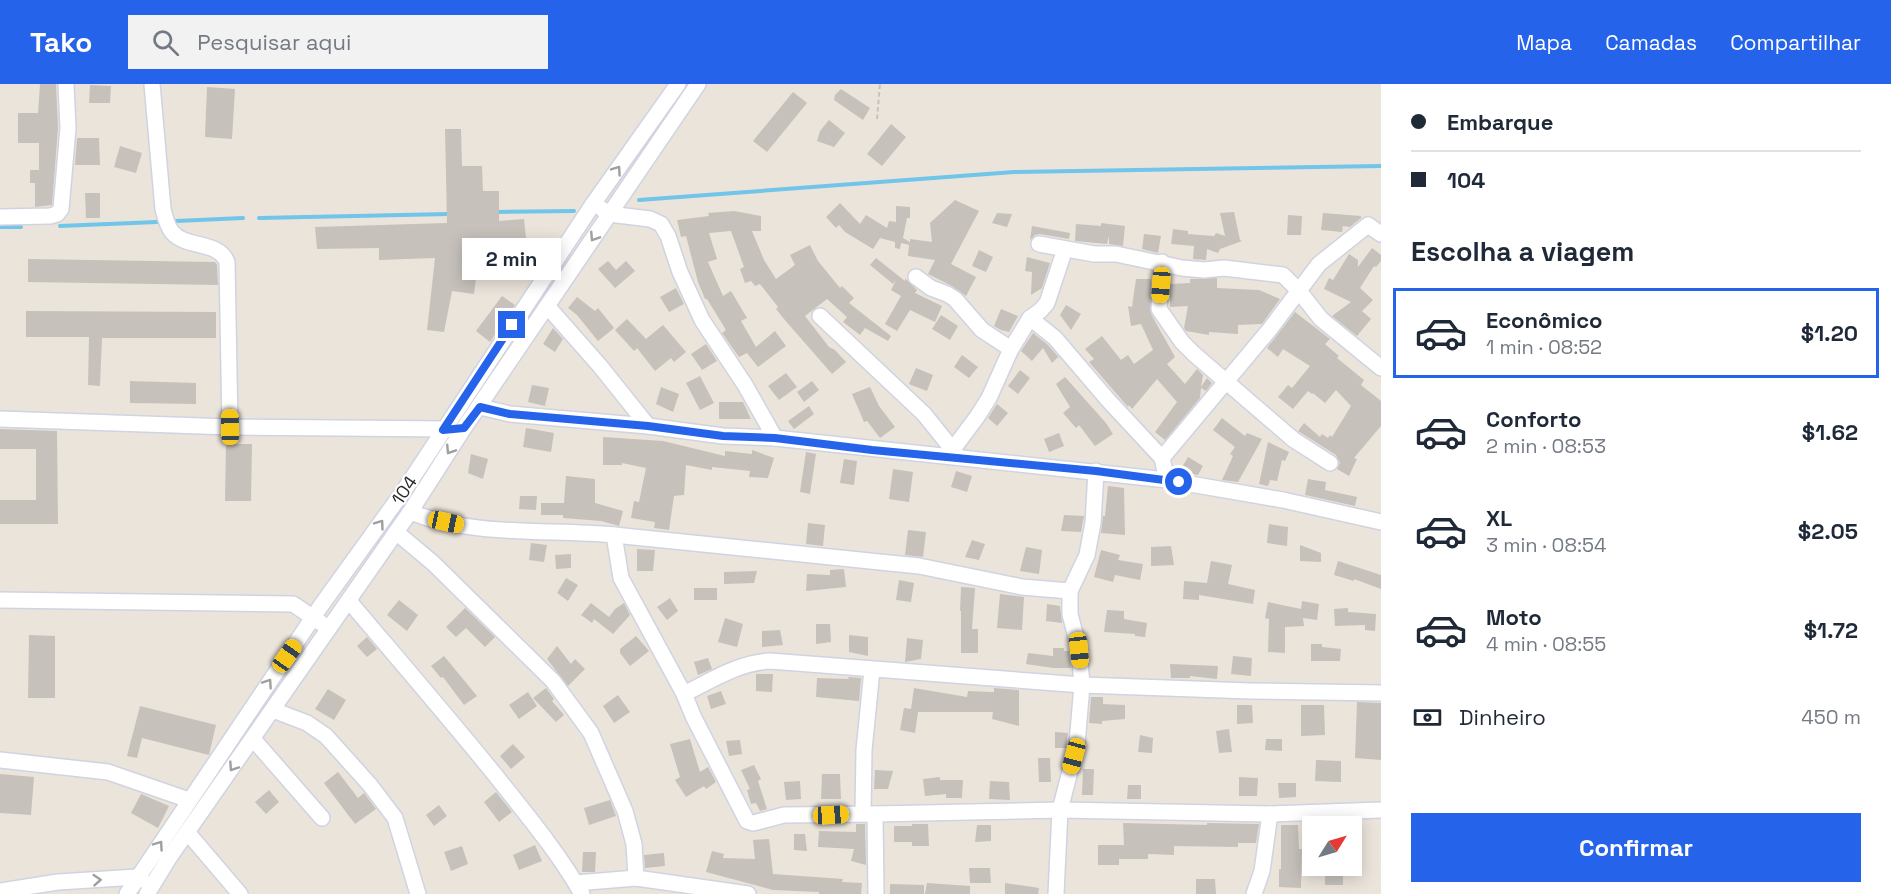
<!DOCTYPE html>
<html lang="pt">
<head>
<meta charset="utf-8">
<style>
  :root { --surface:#fff; --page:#f2f2f3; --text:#1f2937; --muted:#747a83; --line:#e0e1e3; --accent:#2563eb }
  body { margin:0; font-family:"Space Grotesk",sans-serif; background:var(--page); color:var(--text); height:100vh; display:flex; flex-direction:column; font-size:22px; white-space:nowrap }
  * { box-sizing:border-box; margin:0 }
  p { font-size:20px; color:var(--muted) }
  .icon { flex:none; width:33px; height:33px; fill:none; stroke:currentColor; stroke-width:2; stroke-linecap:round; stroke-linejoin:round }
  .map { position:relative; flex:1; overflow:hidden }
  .sheet { display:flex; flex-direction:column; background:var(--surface); width:510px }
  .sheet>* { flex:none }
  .top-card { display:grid; align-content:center; height:132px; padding:0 30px; background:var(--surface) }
  .needle { width:39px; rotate:53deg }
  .tools { position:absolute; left:1302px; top:732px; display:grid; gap:12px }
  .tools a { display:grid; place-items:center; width:60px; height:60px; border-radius:0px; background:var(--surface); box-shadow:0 3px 15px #0003; font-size:30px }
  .end { position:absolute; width:27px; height:27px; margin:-14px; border:8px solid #2563eb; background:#fff; box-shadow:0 0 0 3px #fff }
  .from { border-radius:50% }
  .bubble { position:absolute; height:42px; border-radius:0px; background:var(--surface); box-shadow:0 3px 15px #0003; font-size:20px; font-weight:800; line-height:42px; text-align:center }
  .car { position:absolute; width:18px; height:36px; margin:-18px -9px; border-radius:8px; box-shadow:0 0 4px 2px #0007; background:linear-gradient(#f5c518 24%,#345 0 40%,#f5c518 0 76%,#345 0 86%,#f5c518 0) }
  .top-card b { display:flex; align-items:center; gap:21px; height:57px; font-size:22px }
  .top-card b+b { border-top:2px solid var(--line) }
  .top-card i { width:15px; height:15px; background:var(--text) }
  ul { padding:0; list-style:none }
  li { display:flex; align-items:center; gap:18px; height:90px; margin:0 12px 9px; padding:0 18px; border:3px solid transparent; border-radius:0px }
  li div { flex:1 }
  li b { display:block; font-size:22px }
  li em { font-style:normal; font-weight:800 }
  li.active { border-color:var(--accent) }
  li>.icon { width:54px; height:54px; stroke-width:1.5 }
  h2 { padding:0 30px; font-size:27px; line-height:72px }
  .pay { display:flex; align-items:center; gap:15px; height:66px; padding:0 30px; font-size:22px }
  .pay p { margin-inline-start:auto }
  .cta { display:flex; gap:12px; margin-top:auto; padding:12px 30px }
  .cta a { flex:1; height:69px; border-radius:0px; background:var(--accent); color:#fff; font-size:24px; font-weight:800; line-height:69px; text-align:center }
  header { display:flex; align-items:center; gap:36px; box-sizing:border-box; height:84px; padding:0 30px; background:var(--accent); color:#fff }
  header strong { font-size:28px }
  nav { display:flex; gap:33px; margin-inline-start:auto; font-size:21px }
  .search { width:420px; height:54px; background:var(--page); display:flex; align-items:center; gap:15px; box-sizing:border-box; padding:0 21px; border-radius:0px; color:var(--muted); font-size:22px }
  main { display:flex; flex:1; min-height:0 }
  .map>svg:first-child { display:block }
</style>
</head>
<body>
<header>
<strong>Tako</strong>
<div class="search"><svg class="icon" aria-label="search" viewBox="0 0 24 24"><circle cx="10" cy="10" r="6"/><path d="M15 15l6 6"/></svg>Pesquisar aqui</div>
<nav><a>Mapa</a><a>Camadas</a><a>Compartilhar</a></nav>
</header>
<main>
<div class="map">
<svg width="1381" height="810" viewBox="0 0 1381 810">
  <rect width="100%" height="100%" fill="#ebe4db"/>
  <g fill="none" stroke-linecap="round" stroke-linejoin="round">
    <g stroke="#71c5e9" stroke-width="4">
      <polyline points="639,116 1014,88 1381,82"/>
      <polyline points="496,128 574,127"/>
      <polyline points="259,134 450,130"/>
      <polyline points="176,137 243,134"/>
      <polyline points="60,142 157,138"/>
      <polyline points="0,143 21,143"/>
    </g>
  </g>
  <g fill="#c6c1bb">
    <polygon points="40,0 56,0 58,44 52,121 35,123 35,99 30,99 30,86 39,86 39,59 18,59 18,29 38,29"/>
    <polygon points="90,1 111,2 110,19 89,19"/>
    <polygon points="207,3 235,5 232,55 205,53"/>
    <polygon points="841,5 870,24 863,36 834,16 835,11"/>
    <polygon points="793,8 807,19 767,68 753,57"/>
    <polygon points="829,36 845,49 834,63 817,57 820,47"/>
    <polygon points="891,40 906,53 882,82 867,70"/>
    <polygon points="445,45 461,45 462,82 482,82 483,107 499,107 499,137 524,135 526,154 543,162 538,175 501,161 503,168 479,171 474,210 452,207 444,248 427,246 435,174 379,176 379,164 317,165 315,143 447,139"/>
    <polygon points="77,54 99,54 100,81 75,81"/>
    <polygon points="120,62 142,69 136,89 114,83"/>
    <polygon points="85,109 100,109 100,134 86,134"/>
    <polygon points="955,116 979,127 951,180 976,193 966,212 952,202 928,190 935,176 908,172 909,161 901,159 900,165 895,164 895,158 880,154 873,165 845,148 839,141 836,144 826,133 840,119 860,140 866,131 887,144 889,137 896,138 896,122 910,123 910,134 907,134 903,154 910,158 910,155 932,158 930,139"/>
    <polygon points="734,127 761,132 761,147 752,147 764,176 776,195 795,181 790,171 810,161 818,177 840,204 842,202 854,214 849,219 891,252 888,257 865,244 860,251 843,238 847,233 827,215 805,232 829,263 835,266 846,278 832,290 784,235 776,225 778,223 760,200 755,202 751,197 745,199 740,185 744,183 731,147 709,149 717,175 708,178 723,212 731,207 747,234 741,237 756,263 775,247 786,262 758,283 747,269 739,273 722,249 726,246 707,215 705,215 698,198 686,152 681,153 677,136 709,132 708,129"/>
    <polygon points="1234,128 1240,156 1242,157 1220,165 1218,169 1207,165 1206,176 1193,175 1194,162 1171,160 1173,145 1188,147 1188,150 1214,152 1216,149 1225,152 1220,129"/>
    <polygon points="997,129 1012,130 1007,143 992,139"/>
    <polygon points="1323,129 1361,132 1361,134 1350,143 1343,142 1342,148 1321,146"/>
    <polygon points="1288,131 1302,132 1301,151 1287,151"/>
    <polygon points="1101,139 1125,142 1123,162 1109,160 1109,152 1107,160 1075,157 1076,140 1101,142"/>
    <polygon points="1032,142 1070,149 1069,155 1040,150 1035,151 1030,156"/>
    <polygon points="1144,150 1161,152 1158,169 1142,165"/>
    <polygon points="1372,164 1381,171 1381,177 1376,183 1374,182 1360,204 1373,216 1362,227 1371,235 1357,252 1332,232 1351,218 1324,205 1329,194 1333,196 1349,170 1358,176 1358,183"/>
    <polygon points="979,166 993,173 986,188 972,182"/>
    <polygon points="1027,173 1050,179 1042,204 1031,211 1032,188 1025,187"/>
    <polygon points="876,174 905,197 905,195 907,196 917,206 915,209 942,222 935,238 910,226 897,247 885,240 901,212 891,206 896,196 893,200 870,181"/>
    <polygon points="28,175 215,178 217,181 218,201 28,198"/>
    <polygon points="608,177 616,186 626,177 635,187 615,204 598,185"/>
    <polygon points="1217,194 1217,204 1259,206 1280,215 1262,240 1238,241 1238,250 1209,248 1209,251 1186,247 1184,244 1188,222 1170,223 1170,200 1190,199 1190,195"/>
    <polygon points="1136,195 1151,195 1151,230 1175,273 1167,280 1185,300 1197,285 1203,291 1201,303 1207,294 1212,299 1206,307 1201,304 1200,314 1165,356 1155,348 1177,318 1157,295 1132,325 1129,321 1128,323 1089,278 1094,275 1085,265 1102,252 1121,276 1128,271 1134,280 1153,266 1141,240 1131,242 1128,222 1132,223"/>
    <polygon points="676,204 684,220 669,228 660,213"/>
    <polygon points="502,212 515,221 490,258 476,247"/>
    <polygon points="577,213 595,227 598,224 614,244 598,257 577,231 568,224"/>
    <polygon points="1066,221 1081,230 1071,246 1060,231"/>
    <polygon points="1001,225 1018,232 1009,248 1001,246 994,242"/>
    <polygon points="26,227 216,228 216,254 102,254 100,302 88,301 89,253 26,253"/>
    <polygon points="1295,228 1330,255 1325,260 1339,272 1337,274 1364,296 1361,301 1381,317 1381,342 1354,374 1357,375 1349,392 1337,385 1340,379 1336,371 1298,347 1304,339 1320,353 1322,350 1328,354 1330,351 1332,353 1351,322 1336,306 1325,319 1313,309 1312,310 1308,307 1293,325 1278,313 1288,301 1292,304 1310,282 1283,265 1278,273 1267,264"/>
    <polygon points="941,231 958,242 950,256 932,245"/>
    <polygon points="627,235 646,255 663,241 686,268 674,278 671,274 655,287 637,264 634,267 615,246"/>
    <polygon points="553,244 563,255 555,268 543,260"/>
    <polygon points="1033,249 1048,261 1061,276 1058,273 1052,279 1043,264 1032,277 1021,267"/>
    <polygon points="706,260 717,277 702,286 691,270"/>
    <polygon points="962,271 978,283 969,294 954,283"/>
    <polygon points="916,284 933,291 927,307 909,300"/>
    <polygon points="1020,286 1030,294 1018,310 1008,302"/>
    <polygon points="786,289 797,303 779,316 768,302"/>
    <polygon points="700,292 714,319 700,326 686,299"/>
    <polygon points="1065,293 1106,339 1113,350 1095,362 1079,341 1076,344 1063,329 1070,323 1056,300"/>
    <polygon points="130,297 196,299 196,320 130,319"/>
    <polygon points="812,297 819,306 804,318 797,308"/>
    <polygon points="532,301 549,304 545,322 528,318"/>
    <polygon points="661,303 679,310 673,328 656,320"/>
    <polygon points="870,303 879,322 895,343 880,354 867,337 864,338 852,310"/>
    <polygon points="719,318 743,318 751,335 719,335"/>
    <polygon points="997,320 1008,329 997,342 988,334"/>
    <polygon points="809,322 814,330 794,345 788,337"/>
    <polygon points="1222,334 1245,352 1247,349 1262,355 1238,398 1222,396 1233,372 1230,370 1235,363 1213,346"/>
    <polygon points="526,344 554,349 551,368 523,363"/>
    <polygon points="0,345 57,347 58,440 0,440 0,416 36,416 36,365 0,365"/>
    <polygon points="1059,349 1064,362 1049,368 1044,355"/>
    <polygon points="603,353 663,357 725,372 725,367 752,370 752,366 774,374 768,394 749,393 750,387 712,383 712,386 686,381 684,411 674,412 669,446 654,444 655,438 631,434 634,417 639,418 646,384 622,379 622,381 603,381"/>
    <polygon points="1268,358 1289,368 1285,377 1282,376 1277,397 1270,396 1268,402 1259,400"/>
    <polygon points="226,360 252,360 251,417 225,417"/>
    <polygon points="806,368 816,370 810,410 800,408"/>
    <polygon points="471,370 488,375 483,395 468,389"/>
    <polygon points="1188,373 1203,382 1198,391 1179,388"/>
    <polygon points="844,375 857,377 854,401 840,399"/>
    <polygon points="893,385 913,388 909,418 889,415"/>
    <polygon points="956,387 972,392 967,408 951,403"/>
    <polygon points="566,392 595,395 595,419 623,427 619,442 601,437 563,434 563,431 541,431 541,419 564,419"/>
    <polygon points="1308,395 1326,398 1325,406 1357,413 1355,422 1305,411"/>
    <polygon points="1108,402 1124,404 1125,451 1101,449 1103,432 1105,432"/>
    <polygon points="520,412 537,412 536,426 519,425"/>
    <polygon points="1064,431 1084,432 1081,448 1061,447"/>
    <polygon points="808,439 825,441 823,462 806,460"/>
    <polygon points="1269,440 1288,443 1287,462 1267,459"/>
    <polygon points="908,446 926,448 923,473 905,471"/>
    <polygon points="972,456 985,460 979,476 965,473"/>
    <polygon points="531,459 547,461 544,478 529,476"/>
    <polygon points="1300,461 1321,469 1321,478 1300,477"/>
    <polygon points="1171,462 1174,481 1151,482 1151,463"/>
    <polygon points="1026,463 1042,466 1039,490 1020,487"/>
    <polygon points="637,465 655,466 653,487 637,487"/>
    <polygon points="1101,466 1120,471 1118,476 1143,480 1140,496 1115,491 1113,498 1094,493"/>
    <polygon points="571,470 571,484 556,485 555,471"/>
    <polygon points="1211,477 1232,481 1228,500 1255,506 1253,520 1199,511 1199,516 1183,515 1184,497 1207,499"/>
    <polygon points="1338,477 1381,491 1381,505 1354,495 1354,497 1334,491"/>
    <polygon points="844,485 846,503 806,507 807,490 830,491 830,486"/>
    <polygon points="757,487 754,499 724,500 724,488"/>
    <polygon points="566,494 578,501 568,517 557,509"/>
    <polygon points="899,496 914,499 911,518 896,516"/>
    <polygon points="961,503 975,504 972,545 978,545 978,569 961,569 961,527 960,527"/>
    <rect x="694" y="504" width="23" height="12"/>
    <polygon points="1000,510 1024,513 1022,546 997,544"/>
    <polygon points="670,514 678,527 667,536 657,523"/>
    <polygon points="399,516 418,531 407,547 387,531"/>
    <polygon points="1302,517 1319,520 1317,536 1303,534 1304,542 1285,543 1285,569 1268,568 1269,535 1265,534 1268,518 1301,525"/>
    <polygon points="591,519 609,533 615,525 624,519 630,531 613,550 594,535 592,539 581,531"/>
    <polygon points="1047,520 1060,522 1062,539 1046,537"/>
    <polygon points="465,524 495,553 485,563 466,544 456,553 446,543"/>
    <polygon points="1348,524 1348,528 1376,530 1375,547 1365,546 1365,541 1335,542 1334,525"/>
    <polygon points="1107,526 1124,527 1124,535 1147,539 1145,553 1135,552 1135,550 1104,548"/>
    <polygon points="725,534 743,540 737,563 718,558"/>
    <polygon points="816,540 830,540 831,558 816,560"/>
    <polygon points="780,546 783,561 762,563 762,547"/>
    <polygon points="29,551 55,552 55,614 28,614"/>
    <polygon points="849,551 868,553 868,572 849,568"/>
    <polygon points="636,552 649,567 630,582 620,569 620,565"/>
    <polygon points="367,553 377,565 367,573 357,562"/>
    <polygon points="907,554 923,556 921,575 905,578"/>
    <polygon points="1311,560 1322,560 1322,563 1341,565 1340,577 1311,577"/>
    <polygon points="557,562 571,580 575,575 585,585 568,602 547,575"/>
    <polygon points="1053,564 1064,564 1064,567 1069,567 1071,584 1053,584 1026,580 1028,569 1053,572"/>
    <polygon points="444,572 477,612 464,621 443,593 441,594 431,582"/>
    <polygon points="1233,572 1252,574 1251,592 1231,590"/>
    <polygon points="708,574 712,585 698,591 694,578"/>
    <polygon points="1170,580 1218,582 1217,595 1190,592 1190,594 1171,594"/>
    <polygon points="756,590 773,590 772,608 756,607"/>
    <polygon points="848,593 861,594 859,617 816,613 817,594 849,595"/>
    <polygon points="546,604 554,615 552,617 564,631 556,638 533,614"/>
    <polygon points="914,604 967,613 968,607 991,608 994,608 994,604 1019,606 1019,642 992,635 993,628 918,628 915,649 900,646 904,624 911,625"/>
    <polygon points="328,605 346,616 334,636 315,625"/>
    <polygon points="721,607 726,620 711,625 707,612"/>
    <polygon points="528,608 537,622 519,635 509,621"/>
    <polygon points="618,611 630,628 614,639 603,622"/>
    <polygon points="1091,613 1103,613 1103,620 1125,621 1125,635 1102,637 1102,640 1089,639"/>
    <polygon points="1357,618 1381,619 1381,676 1355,674"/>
    <polygon points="1237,621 1252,621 1253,639 1237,640"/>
    <polygon points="1301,621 1324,621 1325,651 1301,652"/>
    <polygon points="140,622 216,641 209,671 142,654 137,674 127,672"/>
    <polygon points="1229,645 1232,668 1219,669 1216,647"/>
    <polygon points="1055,648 1068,649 1066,664 1055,664"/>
    <polygon points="1140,651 1153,654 1152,669 1138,668"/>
    <polygon points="690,655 700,688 708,683 716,698 706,705 704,702 686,713 675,696 680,693 670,660"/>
    <polygon points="1266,655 1282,655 1282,667 1265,666"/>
    <polygon points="740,656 742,670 729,672 726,657"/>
    <polygon points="513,660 525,673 511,685 500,672"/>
    <polygon points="1038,674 1050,674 1051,698 1039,698"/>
    <polygon points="1316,676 1341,677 1341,698 1315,697"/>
    <polygon points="754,681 761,695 758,697 767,725 760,727 756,719 751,720 747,706 750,705 741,686"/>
    <polygon points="1083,685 1094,685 1093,711 1082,711"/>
    <polygon points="875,686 893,687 888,705 874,705"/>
    <polygon points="338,688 358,714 364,709 376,725 355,740 324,699"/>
    <polygon points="0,690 34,693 31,731 0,729"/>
    <polygon points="822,690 840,690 841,715 821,715"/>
    <polygon points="940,693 940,696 963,696 962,714 946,714 946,710 925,712 923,695"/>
    <polygon points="1239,693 1258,694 1257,712 1239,712"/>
    <polygon points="800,697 801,715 786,716 784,698"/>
    <polygon points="990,697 1009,698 1010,716 989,715"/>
    <polygon points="1278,699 1296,699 1296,713 1279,714"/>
    <polygon points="1128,701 1141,701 1141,715 1127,715"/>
    <polygon points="269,706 279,718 266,730 255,718"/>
    <polygon points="496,708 512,728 499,738 484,718"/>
    <polygon points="141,710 169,722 158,744 131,729"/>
    <polygon points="610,716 616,732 589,741 584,724"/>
    <polygon points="439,721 447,732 434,742 426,731"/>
    <polygon points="1123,739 1207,741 1207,739 1259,740 1256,759 1238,759 1238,763 1174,762 1174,771 1148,770 1148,775 1119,775 1119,781 1098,781 1098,761 1124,761"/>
    <polygon points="856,740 865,740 866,781 851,777 854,765 818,763 819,747 856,748"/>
    <polygon points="912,740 928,740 929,762 912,762 912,758 894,758 894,742 912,742"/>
    <polygon points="977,741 991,741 991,757 975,758"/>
    <polygon points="1281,741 1298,741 1299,765 1302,765 1301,804 1279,803 1279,785 1281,785"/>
    <polygon points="794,750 805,750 807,767 794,766"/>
    <polygon points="769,755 773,790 843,795 842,798 862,799 861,810 819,810 819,808 773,806 706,788 712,767 724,770 723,774 755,775 753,756"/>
    <polygon points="535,761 542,777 519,786 513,771"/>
    <polygon points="462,762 468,780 451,787 444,768"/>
    <polygon points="583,768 596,768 595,788 582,788"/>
    <polygon points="664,769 665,782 645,784 644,771"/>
    <polygon points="969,784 990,784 991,799 970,799"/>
    <rect x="1325" y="788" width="18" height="13"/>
    <polygon points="1196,795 1215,795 1216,810 1196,810"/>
    <polygon points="927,799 970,802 970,810 925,810"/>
    <polygon points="1005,799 1039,804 1038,810 1005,810"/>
    <polygon points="890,800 924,801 924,810 890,810"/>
  </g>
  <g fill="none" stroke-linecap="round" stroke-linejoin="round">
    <g stroke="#d0d3e1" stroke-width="18">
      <g id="minor">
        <path d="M152,0L163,125C165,133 167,142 172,148C186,165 218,156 227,178L230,343"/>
        <polyline points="602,125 609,130 650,135 661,140 668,152 680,188 702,236 745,301 775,354"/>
        <polyline points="0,133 50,132 57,130 61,125 68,44 66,0"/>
        <polyline points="1039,160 1094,170 1116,170 1182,184 1204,186 1224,184 1283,191 1299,207 1321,235 1381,284"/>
        <polyline points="1162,178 1159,225 1182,258 1194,270 1294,356 1330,379"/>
        <polyline points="916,193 931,204 947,210 955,215 982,246 1011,265"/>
        <polyline points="548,223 600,282 648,342"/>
        <polyline points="820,232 924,330 957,371"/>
        <polyline points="1030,234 1055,254 1108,316 1162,374 1167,396"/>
        <polyline points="480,323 510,330 648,342 723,352 775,354 1167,396 1283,416 1381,438"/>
        <polyline points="0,335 230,343 450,345"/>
        <polyline points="953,365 977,333 989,314 1011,265 1030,234 1040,227 1047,219 1065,165"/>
        <polyline points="1162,374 1270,245 1319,180 1368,141 1381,150"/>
        <path d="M410,428C475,453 546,445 614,451L621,494L684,610L694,634L747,737L753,739L784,731L875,730L876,810"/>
        <polyline points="396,448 433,479 553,597 591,649 625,727 634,760 636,794"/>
        <polyline points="614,451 919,482 1022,503 1070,507 1087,471 1093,439 1096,387"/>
        <polyline points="0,516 293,520 321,539"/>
        <path d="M349,517C398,575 448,633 496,692C526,730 558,768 582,810"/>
        <path d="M684,610C712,596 738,579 770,577L1082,601L1250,607L1381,609"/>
        <polyline points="273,626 307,639 326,652 370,701 395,734 418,810"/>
        <polyline points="253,655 322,734"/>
        <polyline points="0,676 108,688 189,716"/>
        <polyline points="863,729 864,666 872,586"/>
        <polyline points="875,730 1060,726 1270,730 1381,726"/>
        <polyline points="188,749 240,810"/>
        <polyline points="576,799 636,794 748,810"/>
        <polyline points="0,807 58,798 137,793 142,796"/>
        <polyline points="127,810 320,523 405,405 593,120 678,0"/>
        <polyline points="147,810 169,774 410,428 464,344 698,0"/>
        <polyline points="1056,810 1060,726 1077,660 1082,601 1079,565 1070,530 1070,507"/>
        <polyline points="1254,810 1262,787 1270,730"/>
      </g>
    </g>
    <polyline stroke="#c3c3c3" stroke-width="2" stroke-dasharray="4.5 3" stroke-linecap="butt" points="877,35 880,0"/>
    <use href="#minor" stroke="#fff" stroke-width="15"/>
  </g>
  <defs><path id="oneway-chevron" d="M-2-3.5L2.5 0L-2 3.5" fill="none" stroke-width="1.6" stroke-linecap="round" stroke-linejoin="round" transform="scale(1.5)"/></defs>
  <g stroke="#9f9f9f">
    <use href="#oneway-chevron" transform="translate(617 86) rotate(-55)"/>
    <use href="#oneway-chevron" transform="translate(594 153) rotate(123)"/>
    <use href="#oneway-chevron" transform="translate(450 366) rotate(123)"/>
    <use href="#oneway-chevron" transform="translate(380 440) rotate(-54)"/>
    <use href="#oneway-chevron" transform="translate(268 599) rotate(-56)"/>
    <use href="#oneway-chevron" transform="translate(233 683) rotate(124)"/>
    <use href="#oneway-chevron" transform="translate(159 761) rotate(-55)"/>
    <use href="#oneway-chevron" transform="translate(97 796) rotate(-4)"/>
  </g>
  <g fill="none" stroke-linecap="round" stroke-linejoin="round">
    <polyline stroke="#2563eb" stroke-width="8" points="512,241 443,346 464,344 480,323 510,330 648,342 723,352 775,354 872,366 1096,387 1179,398"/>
  </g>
  <g text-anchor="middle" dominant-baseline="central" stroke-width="4.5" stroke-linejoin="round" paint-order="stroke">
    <g font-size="18" fill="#292929" stroke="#fff">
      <text transform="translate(404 406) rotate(-56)">104</text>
    </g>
  </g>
</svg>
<div class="tools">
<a><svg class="needle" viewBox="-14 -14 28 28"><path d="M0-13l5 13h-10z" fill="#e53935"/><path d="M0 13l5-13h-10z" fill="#747a83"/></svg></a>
</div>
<i class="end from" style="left:1179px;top:398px"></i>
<i class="end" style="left:512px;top:241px"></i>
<div class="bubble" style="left:462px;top:154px;width:99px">2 min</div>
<i class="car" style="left:1161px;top:201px;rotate:184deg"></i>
<i class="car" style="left:230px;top:343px;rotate:359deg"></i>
<i class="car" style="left:446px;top:438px;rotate:102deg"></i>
<i class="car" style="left:1079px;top:566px;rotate:174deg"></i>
<i class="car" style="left:287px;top:572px;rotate:35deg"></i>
<i class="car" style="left:1074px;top:672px;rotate:195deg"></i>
<i class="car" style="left:831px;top:731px;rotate:87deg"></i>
</div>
<section class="sheet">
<div class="top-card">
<b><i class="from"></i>Embarque</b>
<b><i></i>104</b>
</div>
<h2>Escolha a viagem</h2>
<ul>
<li class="active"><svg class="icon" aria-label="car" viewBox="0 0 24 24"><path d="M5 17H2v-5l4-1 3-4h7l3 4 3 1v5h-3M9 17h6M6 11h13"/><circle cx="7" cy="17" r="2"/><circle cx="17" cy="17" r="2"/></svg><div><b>Econômico</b><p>1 min · 08:52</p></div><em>$1.20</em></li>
<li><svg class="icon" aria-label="car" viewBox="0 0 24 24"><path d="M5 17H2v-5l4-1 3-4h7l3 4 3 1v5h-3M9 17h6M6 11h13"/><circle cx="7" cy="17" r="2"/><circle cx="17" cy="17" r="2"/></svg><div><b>Conforto</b><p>2 min · 08:53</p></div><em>$1.62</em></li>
<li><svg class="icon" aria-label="car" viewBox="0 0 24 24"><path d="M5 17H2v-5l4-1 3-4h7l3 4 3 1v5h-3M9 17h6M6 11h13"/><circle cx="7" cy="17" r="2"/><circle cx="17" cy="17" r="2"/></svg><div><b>XL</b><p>3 min · 08:54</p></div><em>$2.05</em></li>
<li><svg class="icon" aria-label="car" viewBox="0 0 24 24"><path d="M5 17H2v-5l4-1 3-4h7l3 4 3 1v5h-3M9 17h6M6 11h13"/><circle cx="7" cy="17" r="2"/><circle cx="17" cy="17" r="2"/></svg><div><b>Moto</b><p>4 min · 08:55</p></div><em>$1.72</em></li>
</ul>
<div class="pay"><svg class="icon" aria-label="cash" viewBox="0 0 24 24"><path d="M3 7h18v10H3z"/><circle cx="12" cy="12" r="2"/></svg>Dinheiro<p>450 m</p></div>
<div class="cta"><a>Confirmar</a></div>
</section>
</main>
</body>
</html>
